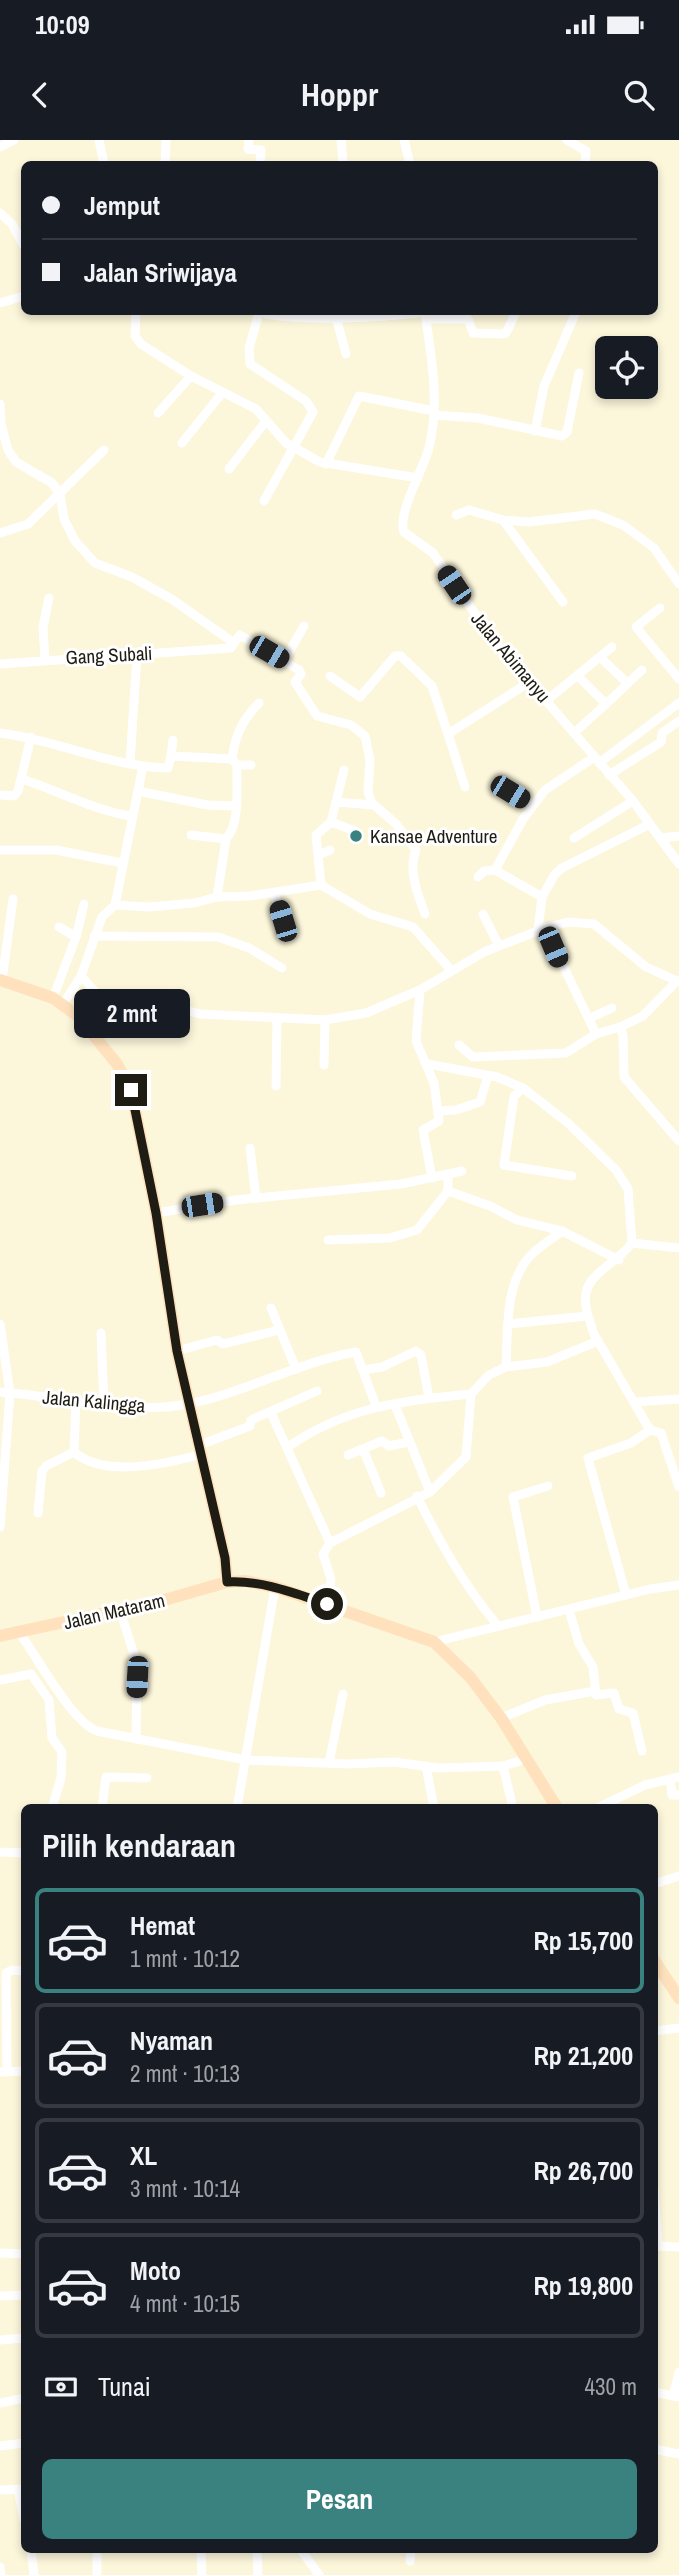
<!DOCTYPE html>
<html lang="id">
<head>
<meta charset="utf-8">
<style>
  :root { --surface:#171b24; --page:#20242c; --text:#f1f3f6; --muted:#9ea1a6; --line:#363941; --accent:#3a827f }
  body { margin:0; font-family:"Archivo Narrow",sans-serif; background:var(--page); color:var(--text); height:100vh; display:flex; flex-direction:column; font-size:26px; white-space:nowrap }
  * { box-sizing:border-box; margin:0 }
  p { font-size:23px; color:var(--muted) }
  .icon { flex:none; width:38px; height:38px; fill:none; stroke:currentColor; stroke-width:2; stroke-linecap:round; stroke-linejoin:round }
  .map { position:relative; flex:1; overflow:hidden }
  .drawer { position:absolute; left:21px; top:1664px; width:637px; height:749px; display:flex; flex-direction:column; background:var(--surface); border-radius:10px; box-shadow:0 4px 10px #0003 }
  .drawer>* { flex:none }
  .top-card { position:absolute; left:21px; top:21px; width:637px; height:154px; border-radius:10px; box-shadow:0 4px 10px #0003; display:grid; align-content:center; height:154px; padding:0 21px; background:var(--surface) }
  .tools { position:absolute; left:595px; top:196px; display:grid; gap:14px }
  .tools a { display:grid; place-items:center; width:63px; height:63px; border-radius:10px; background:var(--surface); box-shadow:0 4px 10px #0003; font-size:35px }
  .end { position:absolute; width:32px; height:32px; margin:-16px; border:9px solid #1f1d13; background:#fff; box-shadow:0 0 0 4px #fff }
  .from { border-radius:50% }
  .bubble { position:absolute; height:49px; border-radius:10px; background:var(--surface); box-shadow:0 4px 10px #0003; font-size:23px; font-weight:700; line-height:49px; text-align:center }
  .car { position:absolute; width:21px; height:42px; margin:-21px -10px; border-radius:9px; box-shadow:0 0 5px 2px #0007; background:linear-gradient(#222 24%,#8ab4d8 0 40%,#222 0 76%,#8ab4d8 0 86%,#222 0) }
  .top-card b { display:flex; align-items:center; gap:24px; height:66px; font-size:26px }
  .top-card b+b { border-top:2px solid var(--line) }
  .top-card i { width:18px; height:18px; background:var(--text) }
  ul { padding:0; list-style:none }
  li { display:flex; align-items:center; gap:21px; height:105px; margin:0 14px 10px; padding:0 7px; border:4px solid var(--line); border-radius:10px }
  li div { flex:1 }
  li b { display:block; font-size:26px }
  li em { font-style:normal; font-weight:700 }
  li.selected { border-color:var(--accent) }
  li>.icon { width:63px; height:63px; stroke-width:1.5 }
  h2 { padding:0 21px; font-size:32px; line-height:84px }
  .pay { display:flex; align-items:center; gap:18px; height:77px; padding:0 21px; font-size:26px }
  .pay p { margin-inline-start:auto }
  .primary-button { display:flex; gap:14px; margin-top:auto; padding:14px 21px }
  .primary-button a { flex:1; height:80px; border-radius:10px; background:var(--accent); color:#fff; font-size:28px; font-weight:700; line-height:80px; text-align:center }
  .status { display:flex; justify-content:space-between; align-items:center; height:49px; padding:0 35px; background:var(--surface); direction:ltr }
  .status svg { height:19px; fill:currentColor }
  header { display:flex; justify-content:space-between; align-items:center; height:91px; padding:0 21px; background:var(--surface); font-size:32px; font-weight:700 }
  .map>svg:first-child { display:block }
</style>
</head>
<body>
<div class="status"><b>10:09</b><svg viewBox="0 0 49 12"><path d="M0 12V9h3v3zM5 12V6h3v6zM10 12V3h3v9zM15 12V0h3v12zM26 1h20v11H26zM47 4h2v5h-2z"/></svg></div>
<header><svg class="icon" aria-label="back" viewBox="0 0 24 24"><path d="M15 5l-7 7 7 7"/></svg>Hoppr<svg class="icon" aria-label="search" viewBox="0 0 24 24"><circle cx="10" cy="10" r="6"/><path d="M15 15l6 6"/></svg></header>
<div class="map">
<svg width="679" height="2435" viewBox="0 0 679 2435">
  <rect width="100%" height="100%" fill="#fcf6db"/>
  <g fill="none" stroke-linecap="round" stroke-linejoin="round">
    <g stroke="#fff" stroke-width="9">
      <polyline points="99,0 104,24"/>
      <polyline points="249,0 248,9 261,10 260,24"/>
      <polyline points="341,0 343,24"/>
      <polyline points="404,0 410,24"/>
      <polyline points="567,0 586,11 585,24"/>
      <polyline points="0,7 14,0"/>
      <polyline points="165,24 166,0"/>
      <polyline points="0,73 12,84 24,106"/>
      <polyline points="0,163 24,156"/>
      <polyline points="136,172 135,196 141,204 191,236 256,269 286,303 320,322 418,338"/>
      <path d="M260,172C293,183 387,177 425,172"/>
      <path d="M425,172C431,217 441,265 428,311C422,331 397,375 404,392L433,413L494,501L633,661L679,724"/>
      <polyline points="259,173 249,208 250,224 306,261 313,272 264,361"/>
      <polyline points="336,177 346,214"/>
      <polyline points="426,179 468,179 473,193 503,194 506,193 516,172"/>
      <path d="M0,264L1,284L8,310L16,322L52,343L60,354L64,379L75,401L95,423L132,437L173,460L234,503L231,508C154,513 77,518 0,524"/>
      <polyline points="158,273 191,236"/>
      <polyline points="434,275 478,278 562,296 567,292 579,233"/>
      <polyline points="535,291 544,246 576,172"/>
      <polyline points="182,303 222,253"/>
      <polyline points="326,324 359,256 434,271"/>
      <polyline points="229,329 266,281"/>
      <polyline points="456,375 469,370 503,380 529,382 595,374 623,385 654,408 679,444"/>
      <polyline points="503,380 563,462"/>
      <polyline points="0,393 28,384 104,310"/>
      <polyline points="660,468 636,487 679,539"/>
      <path d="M234,503L240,495L299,530L301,534L295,542L317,576L351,585L365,596L370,620L368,652L372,663L396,684L416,710C408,729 417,753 425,774"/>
      <polyline points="601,518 627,543"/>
      <polyline points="45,519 43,487 49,458"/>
      <polyline points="284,521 304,486"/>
      <polyline points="330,536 360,557 395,516 401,516 432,546 448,594"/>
      <polyline points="578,536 606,564 642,530"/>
      <polyline points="547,560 612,507"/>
      <path d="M0,593C57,600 111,627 168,628L171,616L232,619"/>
      <polyline points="574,593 606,564"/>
      <polyline points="171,616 173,600"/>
      <polyline points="130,623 137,515"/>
      <polyline points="599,623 679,563"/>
      <polyline points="237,625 251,625"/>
      <polyline points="609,635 661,602 662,593 679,581"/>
      <path d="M22,639C59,651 93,670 131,676"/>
      <polyline points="465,647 448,594 528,543"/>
      <polyline points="138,651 207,665 235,666"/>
      <polyline points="511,652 532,665"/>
      <polyline points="0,655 14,656 18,651 31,597"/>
      <polyline points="336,662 374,665"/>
      <polyline points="331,682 344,630"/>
      <polyline points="191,695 226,699"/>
      <polyline points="574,698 633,661"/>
      <polyline points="661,698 679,696"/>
      <polyline points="0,710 56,710 122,723"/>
      <polyline points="319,715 330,710"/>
      <polyline points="495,730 523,679 545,650 593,618"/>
      <polyline points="478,737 484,731 495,730 542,757 538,790"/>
      <polyline points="321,745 316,695 331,682 355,691"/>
      <polyline points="274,753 283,781"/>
      <path d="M217,757L226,699C241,683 236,646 237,625L232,619C235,596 242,580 259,563"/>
      <polyline points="542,757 555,734 562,728 648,685"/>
      <polyline points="115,765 149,767 194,763 217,757 250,756 321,745 370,774 413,787 451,830"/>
      <polyline points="483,774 499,806"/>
      <polyline points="59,787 76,797"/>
      <polyline points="545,788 596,894"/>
      <polyline points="94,796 218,797 249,808 282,828"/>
      <polyline points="2,840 13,759"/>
      <polyline points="420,850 416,901 434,943 439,981 423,990 432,1038"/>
      <polyline points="53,858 76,797 84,764"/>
      <polyline points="101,858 81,836 102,777 115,765 143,626"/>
      <polyline points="63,864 81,836"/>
      <polyline points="78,876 101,858 137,856 200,874 325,880 366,873 420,850 484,812 545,788 568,782 594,784 646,827 679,842"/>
      <polyline points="590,878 612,868"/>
      <polyline points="620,887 643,876 676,842"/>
      <polyline points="459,905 473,917 566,913 596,894 620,887 623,895 624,937 679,1001"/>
      <path d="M428,924L497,937L523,948L568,983L616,1030L628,1049L632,1103C609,1132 572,1136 590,1181C592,1189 593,1195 598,1201"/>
      <polyline points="324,925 325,880"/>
      <polyline points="276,946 277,878"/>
      <polyline points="523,948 514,956 504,1025 572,1036"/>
      <polyline points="439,971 456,970 480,962 488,936"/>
      <polyline points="250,1008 256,1058"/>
      <polyline points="448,1036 448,1051 490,1066 517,1080 562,1091"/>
      <polyline points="156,1073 236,1060 401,1044 462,1031"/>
      <polyline points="328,1100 390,1098 417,1090 448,1051"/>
      <polyline points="632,1103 679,1108"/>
      <polyline points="271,1168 296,1229"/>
      <polyline points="0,1184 10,1253 0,1387"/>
      <polyline points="509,1184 587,1176"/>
      <polyline points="101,1193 104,1265"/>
      <polyline points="177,1211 217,1200 223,1204 279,1190"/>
      <path d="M506,1227C508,1191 504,1143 531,1115C540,1106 552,1099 562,1091L619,1120"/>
      <polyline points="364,1230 382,1227 416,1211 421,1215 429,1258"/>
      <path d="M0,1252C61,1256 126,1276 187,1264C245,1253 298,1222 356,1212L376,1266"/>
      <polyline points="635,1262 679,1259"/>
      <polyline points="395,1265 430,1352"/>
      <polyline points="271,1273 330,1403 430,1352 466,1317 471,1254 489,1235 506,1227 547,1222 598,1201 650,1290 631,1303 588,1318 626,1455"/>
      <polyline points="650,1290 661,1293 679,1347"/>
      <polyline points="197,1306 250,1286 251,1280 317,1251"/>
      <path d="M288,1307C345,1267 404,1260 471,1254"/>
      <polyline points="363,1309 381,1353"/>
      <path d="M74,1312C104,1338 164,1324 199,1315"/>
      <polyline points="348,1315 382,1301 389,1306 408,1302"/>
      <path d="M417,1356C440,1403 464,1445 498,1486"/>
      <polyline points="38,1373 42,1331 46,1326 74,1312 76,1260"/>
      <polyline points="327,1464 331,1439 323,1414 330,1403"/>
      <polyline points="120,1470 137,1524 136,1599"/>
      <polyline points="569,1470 579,1504 593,1527 596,1555 614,1553 619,1569 633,1573 642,1611"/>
      <polyline points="537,1477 513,1357 548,1346"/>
      <path d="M19,1492C37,1517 72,1582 97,1591L246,1620L348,1624L394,1622L438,1628L503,1626L526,1619"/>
      <polyline points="434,1502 650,1449 679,1445"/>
      <polyline points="0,1540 31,1534 49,1560 52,1598 62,1612 61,1638 52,1668"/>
      <polyline points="501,1578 545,1560 595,1551"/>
      <polyline points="329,1623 343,1554"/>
      <polyline points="426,1626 434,1668"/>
      <polyline points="503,1626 513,1668"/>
      <polyline points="670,1639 672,1655 679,1655"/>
      <polyline points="102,1668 106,1637 147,1638"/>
      <polyline points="237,1668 275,1447"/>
      <polyline points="597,1668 645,1645 679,1637"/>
      <polyline points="0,1712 24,1713"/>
      <polyline points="654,1744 679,1736"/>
      <polyline points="654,1891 679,1888"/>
      <polyline points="0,1932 24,1931"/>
      <polyline points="7,1932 6,1833 12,1830 24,1831"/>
      <polyline points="654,2047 658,2106"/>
      <polyline points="654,2106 679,2107"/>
      <polyline points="0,2113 24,2114"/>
      <polyline points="0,2156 24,2155"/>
      <polyline points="0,2200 24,2198"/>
      <polyline points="654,2252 679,2257"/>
      <polyline points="673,2256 679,2232"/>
      <polyline points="0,2263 24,2258"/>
      <polyline points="0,2306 24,2303"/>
      <polyline points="654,2309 679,2314"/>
      <polyline points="18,2349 24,2379"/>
      <polyline points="0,2350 24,2349"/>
      <polyline points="31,2410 34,2435"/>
      <polyline points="201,2410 202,2435"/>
      <polyline points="257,2410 258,2435"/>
      <polyline points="301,2410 319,2435"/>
      <polyline points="410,2421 411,2410"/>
      <polyline points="0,2427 1,2435"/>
      <polyline points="97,2435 97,2410"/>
    </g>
    <g stroke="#ffe2bd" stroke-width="12">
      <polyline points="0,840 53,858 78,876 117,924 131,950 156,1073 177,1211 225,1418 227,1442"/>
      <polyline points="0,1496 161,1461 227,1442 245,1441 275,1447 434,1502 470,1537 501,1578 557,1668"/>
      <polyline points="654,1820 679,1858"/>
    </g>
  </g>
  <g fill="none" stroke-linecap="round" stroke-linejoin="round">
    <path stroke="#1f1d13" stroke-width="9" d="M131,950L156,1073L177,1211L225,1418L227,1442C262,1440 294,1453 327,1464"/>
  </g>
  <circle fill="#3a827f" stroke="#fff" stroke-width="2.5" cx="356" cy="696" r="7"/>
  <g text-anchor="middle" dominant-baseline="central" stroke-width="6" stroke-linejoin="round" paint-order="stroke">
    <g font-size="19" fill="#1f1d13" stroke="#fff">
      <text transform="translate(109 515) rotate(-3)">Gang Subali</text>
      <text transform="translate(511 517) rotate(50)">Jalan Abimanyu</text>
      <text transform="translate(94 1261) rotate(5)">Jalan Kalingga</text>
      <text transform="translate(114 1471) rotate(-13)">Jalan Mataram</text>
    </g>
    <g font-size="19" fill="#1f1d13" stroke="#fff" text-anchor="start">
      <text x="370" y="696">Kansae Adventure</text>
    </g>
  </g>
</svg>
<div class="tools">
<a><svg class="icon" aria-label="locate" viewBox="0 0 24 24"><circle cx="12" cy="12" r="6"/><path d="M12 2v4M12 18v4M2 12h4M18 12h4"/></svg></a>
</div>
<i class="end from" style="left:327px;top:1464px"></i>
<i class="end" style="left:131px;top:950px"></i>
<div class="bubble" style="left:74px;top:849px;width:116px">2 mnt</div>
<i class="car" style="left:454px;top:445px;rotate:326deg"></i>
<i class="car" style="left:269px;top:512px;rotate:120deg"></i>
<i class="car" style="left:510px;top:652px;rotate:121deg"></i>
<i class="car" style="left:283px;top:781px;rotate:343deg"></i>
<i class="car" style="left:553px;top:807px;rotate:157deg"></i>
<i class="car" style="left:202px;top:1065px;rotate:81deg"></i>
<i class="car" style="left:137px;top:1537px;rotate:183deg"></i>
<div class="top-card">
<b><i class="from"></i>Jemput</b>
<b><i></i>Jalan Sriwijaya</b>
</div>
<section class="drawer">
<h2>Pilih kendaraan</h2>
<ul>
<li class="selected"><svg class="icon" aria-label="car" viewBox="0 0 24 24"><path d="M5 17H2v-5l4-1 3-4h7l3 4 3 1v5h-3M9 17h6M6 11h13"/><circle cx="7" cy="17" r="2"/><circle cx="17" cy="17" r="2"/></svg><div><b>Hemat</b><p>1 mnt · 10:12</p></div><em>Rp 15,700</em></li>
<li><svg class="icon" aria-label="car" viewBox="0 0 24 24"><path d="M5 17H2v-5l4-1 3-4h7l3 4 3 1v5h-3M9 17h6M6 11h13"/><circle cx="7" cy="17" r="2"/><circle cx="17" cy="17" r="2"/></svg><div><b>Nyaman</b><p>2 mnt · 10:13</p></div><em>Rp 21,200</em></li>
<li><svg class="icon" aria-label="car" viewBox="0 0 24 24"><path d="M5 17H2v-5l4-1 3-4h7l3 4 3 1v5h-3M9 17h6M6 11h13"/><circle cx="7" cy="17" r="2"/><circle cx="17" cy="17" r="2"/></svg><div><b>XL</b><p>3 mnt · 10:14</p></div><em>Rp 26,700</em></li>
<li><svg class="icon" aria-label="car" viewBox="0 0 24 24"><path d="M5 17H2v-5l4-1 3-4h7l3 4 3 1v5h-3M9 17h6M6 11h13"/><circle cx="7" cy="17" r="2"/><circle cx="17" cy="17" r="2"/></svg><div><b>Moto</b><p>4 mnt · 10:15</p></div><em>Rp 19,800</em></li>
</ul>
<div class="pay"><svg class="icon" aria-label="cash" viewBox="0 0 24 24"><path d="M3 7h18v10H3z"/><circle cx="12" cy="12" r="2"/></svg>Tunai<p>430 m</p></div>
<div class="primary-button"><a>Pesan</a></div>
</section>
</div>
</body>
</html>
